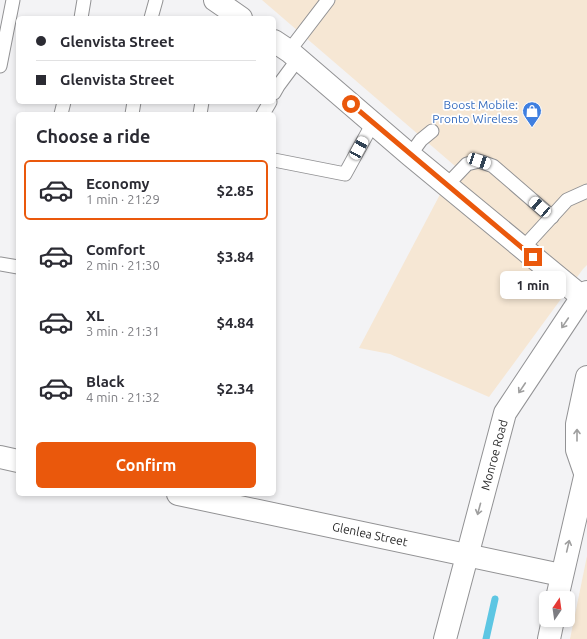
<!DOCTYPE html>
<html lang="en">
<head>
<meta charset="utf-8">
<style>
  :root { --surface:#fff; --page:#f7f7f7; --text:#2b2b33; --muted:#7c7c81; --line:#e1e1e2; --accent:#ea580c }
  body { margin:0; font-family:Ubuntu,sans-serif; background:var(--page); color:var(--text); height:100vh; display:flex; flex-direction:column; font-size:15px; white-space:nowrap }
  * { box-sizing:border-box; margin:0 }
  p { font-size:13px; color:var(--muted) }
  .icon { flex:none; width:22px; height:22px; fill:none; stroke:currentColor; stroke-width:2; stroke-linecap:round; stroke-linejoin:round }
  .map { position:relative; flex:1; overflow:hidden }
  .details { position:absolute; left:16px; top:112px; width:260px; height:384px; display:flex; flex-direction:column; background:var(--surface); border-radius:6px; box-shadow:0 2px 6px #0003 }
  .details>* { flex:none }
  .guide { position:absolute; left:16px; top:16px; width:260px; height:88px; border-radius:6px; box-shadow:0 2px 6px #0003; display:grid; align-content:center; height:88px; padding:0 20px; background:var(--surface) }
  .needle { width:26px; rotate:13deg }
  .controls { position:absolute; left:539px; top:591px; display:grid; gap:8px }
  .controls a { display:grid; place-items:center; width:36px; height:36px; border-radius:6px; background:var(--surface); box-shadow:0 2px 6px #0003; font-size:20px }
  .end { position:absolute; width:18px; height:18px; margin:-9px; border:5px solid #ea580c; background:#fff; box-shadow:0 0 0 2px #fff }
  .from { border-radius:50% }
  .bubble { position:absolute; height:28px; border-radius:6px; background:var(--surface); box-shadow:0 2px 6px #0003; font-size:13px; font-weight:700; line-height:28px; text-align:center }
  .car { position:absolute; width:12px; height:24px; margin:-12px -6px; border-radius:5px; box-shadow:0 0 3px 1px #0007; background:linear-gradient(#fff 24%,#345 0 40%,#fff 0 76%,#345 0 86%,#fff 0) }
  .guide b { display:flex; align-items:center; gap:14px; height:38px; font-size:15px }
  .guide b+b { border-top:1px solid var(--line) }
  .guide i { width:10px; height:10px; background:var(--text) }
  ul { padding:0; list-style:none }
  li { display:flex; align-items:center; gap:12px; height:60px; margin:0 8px 6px; padding:0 12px; border:2px solid transparent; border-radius:6px }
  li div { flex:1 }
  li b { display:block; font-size:15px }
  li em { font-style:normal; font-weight:700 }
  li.active { border-color:var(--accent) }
  li>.icon { width:36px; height:36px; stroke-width:1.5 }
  h2 { padding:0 20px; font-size:18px; line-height:48px }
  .primary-button { display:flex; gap:8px; margin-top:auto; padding:8px 20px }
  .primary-button a { flex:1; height:46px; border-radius:6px; background:var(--accent); color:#fff; font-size:16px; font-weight:700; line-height:46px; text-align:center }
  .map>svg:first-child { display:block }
</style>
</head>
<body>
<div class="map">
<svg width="587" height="639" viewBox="0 0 587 639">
  <rect width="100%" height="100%" fill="#f3f3f5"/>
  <g fill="#f6e7d4">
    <polygon points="262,0 587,0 587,265 583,269 489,397 390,354 359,348 455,166"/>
    <polygon points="587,556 587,639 570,639"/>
  </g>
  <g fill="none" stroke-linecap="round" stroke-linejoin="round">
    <polyline stroke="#5dc6e3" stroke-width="7" points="486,639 495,599"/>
    <g stroke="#929294" stroke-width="15">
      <g id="lane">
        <polyline points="81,18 84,0"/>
        <polyline points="151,18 156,0"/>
        <polyline points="289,51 328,0"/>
        <polyline points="0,66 13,0"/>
        <polyline points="274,93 278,86 298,59"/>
        <polyline points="61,114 64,102"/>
        <polyline points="132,114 134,102"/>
        <polyline points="200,114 202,102"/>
        <polyline points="263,114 270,102"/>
        <polyline points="410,155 421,140 432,131"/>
        <polyline points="274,160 345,174 373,123"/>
        <polyline points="447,185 467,164 479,161 493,166 552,217"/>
        <polyline points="523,248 567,200 587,191"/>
        <polyline points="0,264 18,267"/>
      </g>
    </g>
    <g stroke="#929294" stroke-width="24">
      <g id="street">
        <polyline points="215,0 241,18"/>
        <polyline points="274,41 289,51 410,155 582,297"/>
        <polyline points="0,457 18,461"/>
        <polyline points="178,494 561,575"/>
      </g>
    </g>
    <g stroke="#929294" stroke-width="24">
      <g id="secondary">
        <polyline points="585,473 577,450 577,424 587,377"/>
        <polyline points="557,598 587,468"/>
        <polyline points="445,639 505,413 582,297 587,292"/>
        <polyline points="549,639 553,620"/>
      </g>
    </g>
    <use href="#lane" stroke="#fff" stroke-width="13"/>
    <use href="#street" stroke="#fff" stroke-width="22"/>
    <use href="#secondary" stroke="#fff" stroke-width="22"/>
  </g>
  <defs><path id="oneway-shaft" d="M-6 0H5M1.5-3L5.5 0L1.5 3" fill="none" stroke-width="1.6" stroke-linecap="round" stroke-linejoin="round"/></defs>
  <g stroke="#9f9f9f">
    <use href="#oneway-shaft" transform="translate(565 323) rotate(124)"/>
    <use href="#oneway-shaft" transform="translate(522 388) rotate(124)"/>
    <use href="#oneway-shaft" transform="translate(577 435) rotate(-90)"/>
    <use href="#oneway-shaft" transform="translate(479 509) rotate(105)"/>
    <use href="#oneway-shaft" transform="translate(568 546) rotate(-77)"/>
  </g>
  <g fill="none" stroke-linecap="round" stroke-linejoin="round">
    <polyline stroke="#ea580c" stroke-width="5" points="351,104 533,257"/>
  </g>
  <defs>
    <g id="shop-pin" transform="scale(1)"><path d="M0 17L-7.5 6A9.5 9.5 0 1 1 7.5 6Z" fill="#3f7fe0" stroke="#fff"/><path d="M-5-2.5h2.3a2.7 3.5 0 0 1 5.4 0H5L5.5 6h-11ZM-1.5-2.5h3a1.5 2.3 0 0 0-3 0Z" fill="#fff"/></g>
  </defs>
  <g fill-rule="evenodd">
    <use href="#shop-pin" x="532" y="111"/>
  </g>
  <g text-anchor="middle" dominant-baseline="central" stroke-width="3.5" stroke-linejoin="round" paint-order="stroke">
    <g font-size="12" fill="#366cbe" stroke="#fff" text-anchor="end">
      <text x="518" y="104">Boost Mobile:<tspan x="518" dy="14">Pronto Wireless</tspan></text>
    </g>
    <g font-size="12" fill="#2a2a2a" stroke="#fff">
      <text transform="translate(494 455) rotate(-75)">Monroe Road</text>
      <text transform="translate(370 534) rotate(12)">Glenlea Street</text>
    </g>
  </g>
</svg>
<div class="controls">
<a><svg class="needle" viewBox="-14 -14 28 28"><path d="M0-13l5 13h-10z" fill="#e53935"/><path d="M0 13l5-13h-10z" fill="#7c7c81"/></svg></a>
</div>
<i class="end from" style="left:351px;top:104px"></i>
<i class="end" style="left:533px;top:257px"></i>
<div class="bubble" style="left:500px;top:271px;width:66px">1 min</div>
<i class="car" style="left:359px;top:148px;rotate:29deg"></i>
<i class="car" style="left:479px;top:161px;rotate:109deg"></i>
<i class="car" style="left:540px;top:207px;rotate:311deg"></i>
<div class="guide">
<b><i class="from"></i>Glenvista Street</b>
<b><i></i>Glenvista Street</b>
</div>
<section class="details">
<h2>Choose a ride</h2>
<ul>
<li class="active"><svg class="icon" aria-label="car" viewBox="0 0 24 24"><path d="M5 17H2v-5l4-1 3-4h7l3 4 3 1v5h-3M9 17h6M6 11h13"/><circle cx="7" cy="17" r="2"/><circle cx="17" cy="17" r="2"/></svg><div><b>Economy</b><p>1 min · 21:29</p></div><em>$2.85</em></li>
<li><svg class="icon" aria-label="car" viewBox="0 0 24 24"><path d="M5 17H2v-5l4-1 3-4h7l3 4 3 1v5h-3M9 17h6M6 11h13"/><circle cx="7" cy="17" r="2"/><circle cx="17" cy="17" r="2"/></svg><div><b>Comfort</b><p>2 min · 21:30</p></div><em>$3.84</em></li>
<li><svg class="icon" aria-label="car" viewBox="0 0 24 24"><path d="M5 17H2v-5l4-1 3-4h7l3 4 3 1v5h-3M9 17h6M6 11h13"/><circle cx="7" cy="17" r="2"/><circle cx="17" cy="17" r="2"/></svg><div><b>XL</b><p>3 min · 21:31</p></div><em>$4.84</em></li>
<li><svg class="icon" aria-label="car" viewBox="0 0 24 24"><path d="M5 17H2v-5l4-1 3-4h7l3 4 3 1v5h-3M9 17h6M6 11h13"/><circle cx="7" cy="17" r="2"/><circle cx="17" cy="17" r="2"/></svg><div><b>Black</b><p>4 min · 21:32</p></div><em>$2.34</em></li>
</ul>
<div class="primary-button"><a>Confirm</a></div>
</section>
</div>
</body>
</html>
